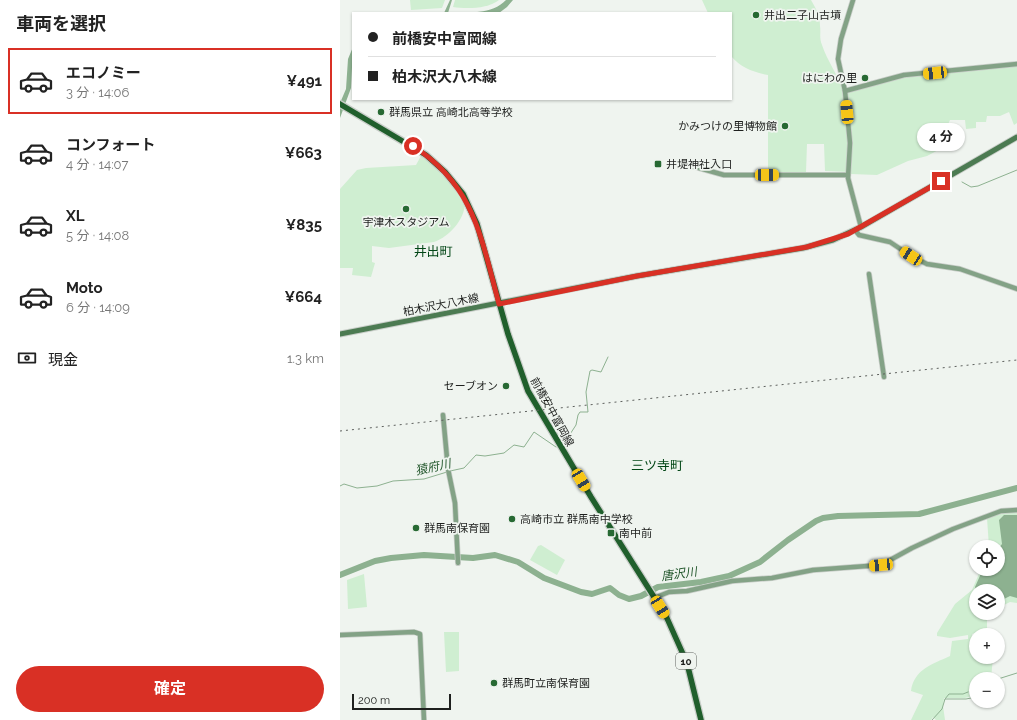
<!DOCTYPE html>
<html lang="ja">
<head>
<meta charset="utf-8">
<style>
  :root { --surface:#fff; --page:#f2f2f2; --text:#222; --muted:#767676; --line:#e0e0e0; --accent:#d93025 }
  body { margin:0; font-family:Raleway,"Noto Sans JP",sans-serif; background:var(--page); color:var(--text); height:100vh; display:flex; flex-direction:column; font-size:15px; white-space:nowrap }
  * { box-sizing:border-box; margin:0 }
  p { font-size:13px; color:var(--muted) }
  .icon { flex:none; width:22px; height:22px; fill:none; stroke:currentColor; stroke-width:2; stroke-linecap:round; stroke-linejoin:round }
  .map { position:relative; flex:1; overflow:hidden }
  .drawer { display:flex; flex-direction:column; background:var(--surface); width:340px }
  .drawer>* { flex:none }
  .hud { position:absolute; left:12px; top:12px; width:380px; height:88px; border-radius:0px; box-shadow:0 1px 3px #0004; display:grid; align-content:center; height:88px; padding:0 16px; background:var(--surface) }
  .controls { position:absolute; left:629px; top:540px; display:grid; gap:8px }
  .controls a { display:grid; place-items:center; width:36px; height:36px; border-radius:50%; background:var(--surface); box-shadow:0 1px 3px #0004; font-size:20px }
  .scale { position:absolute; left:12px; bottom:10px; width:99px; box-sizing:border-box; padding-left:4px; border:2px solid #1e201e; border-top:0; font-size:11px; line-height:14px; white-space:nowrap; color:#1e201e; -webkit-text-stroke:3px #eff4ef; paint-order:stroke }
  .end { position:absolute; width:18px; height:18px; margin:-9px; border:5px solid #d93025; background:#fff; box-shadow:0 0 0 2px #fff }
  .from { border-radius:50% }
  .bubble { position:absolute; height:28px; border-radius:14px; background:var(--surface); box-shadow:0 1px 3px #0004; font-size:13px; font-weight:700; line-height:28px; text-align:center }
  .car { position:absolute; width:12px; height:24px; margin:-12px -6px; border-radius:5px; box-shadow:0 0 3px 1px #0007; background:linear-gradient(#f5c518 24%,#345 0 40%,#f5c518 0 76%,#345 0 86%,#f5c518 0) }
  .hud b { display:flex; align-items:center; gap:14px; height:38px; font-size:15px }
  .hud b+b { border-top:1px solid var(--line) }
  .hud i { width:10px; height:10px; background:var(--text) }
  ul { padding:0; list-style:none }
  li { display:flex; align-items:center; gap:12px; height:66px; margin:0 8px 6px; padding:0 8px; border:2px solid transparent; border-radius:0px }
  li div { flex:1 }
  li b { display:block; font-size:15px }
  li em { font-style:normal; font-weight:700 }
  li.on { border-color:var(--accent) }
  li>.icon { width:36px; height:36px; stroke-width:1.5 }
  h2 { padding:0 16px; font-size:18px; line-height:48px }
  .pay { display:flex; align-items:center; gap:10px; height:44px; padding:0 16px; font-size:15px }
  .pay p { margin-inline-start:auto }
  .button { display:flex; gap:8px; margin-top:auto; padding:8px 16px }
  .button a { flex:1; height:46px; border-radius:24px; background:var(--accent); color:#fff; font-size:16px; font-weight:700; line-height:46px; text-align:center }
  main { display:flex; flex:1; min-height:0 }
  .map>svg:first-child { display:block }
</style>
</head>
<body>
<main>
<section class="drawer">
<h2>車両を選択</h2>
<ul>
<li class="on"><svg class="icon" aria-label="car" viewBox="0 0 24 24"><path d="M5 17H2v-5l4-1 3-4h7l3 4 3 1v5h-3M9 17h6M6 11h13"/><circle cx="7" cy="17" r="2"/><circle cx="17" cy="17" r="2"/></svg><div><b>エコノミー</b><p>3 分 · 14:06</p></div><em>¥491</em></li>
<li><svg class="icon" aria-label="car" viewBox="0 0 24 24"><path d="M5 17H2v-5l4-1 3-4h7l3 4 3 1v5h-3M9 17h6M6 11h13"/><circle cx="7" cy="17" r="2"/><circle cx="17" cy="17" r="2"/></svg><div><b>コンフォート</b><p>4 分 · 14:07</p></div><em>¥663</em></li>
<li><svg class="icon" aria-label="car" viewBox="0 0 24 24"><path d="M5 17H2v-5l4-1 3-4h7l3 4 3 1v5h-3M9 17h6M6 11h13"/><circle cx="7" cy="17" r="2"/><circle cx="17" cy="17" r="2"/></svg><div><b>XL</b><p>5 分 · 14:08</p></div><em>¥835</em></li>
<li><svg class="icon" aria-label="car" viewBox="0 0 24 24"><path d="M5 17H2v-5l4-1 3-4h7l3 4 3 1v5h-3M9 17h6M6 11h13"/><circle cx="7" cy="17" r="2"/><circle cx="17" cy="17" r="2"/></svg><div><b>Moto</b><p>6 分 · 14:09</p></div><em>¥664</em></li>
</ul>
<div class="pay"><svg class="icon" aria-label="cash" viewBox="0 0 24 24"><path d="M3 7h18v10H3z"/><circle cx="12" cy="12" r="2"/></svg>現金<p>1.3 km</p></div>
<div class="button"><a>確定</a></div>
</section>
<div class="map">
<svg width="677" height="720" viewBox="0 0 677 720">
  <rect width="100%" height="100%" fill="#eff4ef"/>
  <g fill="#cfeed1">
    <polygon points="70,0 105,0 102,8 71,10"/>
    <path d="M115,0H159C148,9 126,9 113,7Z"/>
    <path d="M362,0H471C476,9 480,15 480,26C481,33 479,38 482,45C487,61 498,74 503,91L561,77L677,66V123L674,125L669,112L660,116H647L646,122H636V128L626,129L625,120H610L601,140L604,147L587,156L568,161L537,175L511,174V172L485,171L484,144H467L466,172H428V75C413,72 401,68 391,56V13H368Z"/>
    <path d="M82,154L95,164L125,203C125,219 109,237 94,242L49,248L32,246V262L35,263L31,277L12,275L13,268H0V189L17,170L26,168L76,165Z"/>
    <path d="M677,511V603L670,602L658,608V591H636V613H647V630L632,634L633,638H636V657H653L651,679H636V695L625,698H604L603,706L605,720H596L593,717L591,720H571L583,695L571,691C574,669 593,664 610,656L612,641L628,639V635L610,638L597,636V633L615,604L632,590L641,569H658V547H649L647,518L662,512Z"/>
    <polygon points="201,545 225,560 217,575 190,560 198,546"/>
    <polygon points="24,574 27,607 8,609 7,580"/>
    <polygon points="104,632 119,632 119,671 106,672"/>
  </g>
  <g fill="#8db190">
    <path d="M110,0H112L108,13C128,12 152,15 166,0H173L167,7L159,13H104Z"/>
    <polygon points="13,47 11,88 0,118 0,103 6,89 8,59"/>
    <polygon points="664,515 677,515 677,598 670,596 658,602 658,591 637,591 635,587 643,569 658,569 658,549 662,544 659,520"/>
  </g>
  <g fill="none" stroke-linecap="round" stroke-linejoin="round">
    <g stroke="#8db190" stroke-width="1">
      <polyline points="622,182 631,187 638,186 677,170"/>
      <polyline points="223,445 236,425 238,415 240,412 248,412 246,392 250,371 252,370 261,372 268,357"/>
      <polyline points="110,471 124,468 136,455 145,456 164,453 174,445 184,447 194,432 216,447"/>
      <polyline points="0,486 4,484 17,488 37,486 53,481 84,479 107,472"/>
      <polyline points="658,679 677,673"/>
      <polyline points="605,699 609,694 623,694 628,692"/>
      <polyline points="592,720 602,709 605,699 626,699 636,697"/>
    </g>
    <polyline stroke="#8db190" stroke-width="6" points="0,575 35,561 51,558 84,555 133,558 155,555 178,562 204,578 241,592 252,594 270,588 279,595 289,599 301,596 318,587 361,582 389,576 420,562 448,540 476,521 483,518 498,516 579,514 677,488"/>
    <g stroke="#c9cec9" stroke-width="6">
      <g id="tertiary">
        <polyline points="513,0 501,39 498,59 505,91 510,143 508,178 521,227"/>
        <polyline points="505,91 564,75 677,64"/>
        <polyline points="352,166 384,175 508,175"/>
        <polyline points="515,230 519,235 550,242 571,256 587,264 620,269 677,289"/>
        <polyline points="529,274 544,377"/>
        <polyline points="103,415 108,469 115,503 118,563"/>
        <polyline points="314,598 329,592 347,591 392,581 432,578 473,570 541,565 572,548 613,529 661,511 677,510"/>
        <polyline points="0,635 74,632 80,634 84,720"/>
      </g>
    </g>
    <g stroke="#c9cec9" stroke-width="7">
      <polyline id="secondary" points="0,334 297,276 463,248 493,240 521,227 677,137"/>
    </g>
    <g stroke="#c9cec9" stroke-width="8">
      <polyline id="primary" points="0,104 86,155 105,172 123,194 137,224 168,334 188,391 251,497 326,616 347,663 361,720"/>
    </g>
    <use href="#tertiary" stroke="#83a286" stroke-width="4.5"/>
    <use href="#secondary" stroke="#4c7b52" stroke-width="5"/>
    <use href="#primary" stroke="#205f2c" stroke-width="5.5"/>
    <polyline stroke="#5d605d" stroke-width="1" stroke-dasharray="2 4" stroke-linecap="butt" points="0,431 677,360"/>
  </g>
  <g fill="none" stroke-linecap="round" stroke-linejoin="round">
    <path stroke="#d93025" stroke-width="5" d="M73,146C135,186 141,238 159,304L297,276L467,247L508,234L601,181"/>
  </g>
  <g fill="#276933" stroke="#eff4ef" stroke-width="1.5">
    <circle cx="416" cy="15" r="4"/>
    <circle cx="525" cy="78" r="4"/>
    <circle cx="41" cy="112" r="4"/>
    <circle cx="445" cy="126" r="4"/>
    <rect x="314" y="160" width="8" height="8" rx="2"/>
    <circle cx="66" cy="209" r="4"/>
    <circle cx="166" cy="386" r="4"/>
    <circle cx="172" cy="519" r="4"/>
    <circle cx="76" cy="528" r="4"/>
    <rect x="267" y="529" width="8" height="8" rx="2"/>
    <circle cx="154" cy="683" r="4"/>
  </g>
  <g text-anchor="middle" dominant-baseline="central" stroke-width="3.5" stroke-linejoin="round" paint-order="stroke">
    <rect fill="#eff4ef" stroke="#5d605d" stroke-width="1" x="336" y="653" width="20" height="16" rx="3"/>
    <g font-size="10" font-weight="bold" fill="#1e201e">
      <text x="346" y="661">10</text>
    </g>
    <g font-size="11" fill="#1e201e" stroke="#eff4ef" text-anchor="start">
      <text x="424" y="15">井出二子山古墳</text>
      <text x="517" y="78" text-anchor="end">はにわの里</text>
      <text x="49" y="112">群馬県立 高崎北高等学校</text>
      <text x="437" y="126" text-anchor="end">かみつけの里博物館</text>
      <text x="326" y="164">井堤神社入口</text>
      <text x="66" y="222" text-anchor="middle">宇津木スタジアム</text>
      <text x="158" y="386" text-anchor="end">セーブオン</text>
      <text x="180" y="519">高崎市立 群馬南中学校</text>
      <text x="84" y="528">群馬南保育園</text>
      <text x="279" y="533">南中前</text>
      <text x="162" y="683">群馬町立南保育園</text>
    </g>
    <g font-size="11" fill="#1e201e" stroke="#eff4ef">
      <text transform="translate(101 305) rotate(-11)">柏木沢大八木線</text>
      <text transform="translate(212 412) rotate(61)">前橋安中富岡線</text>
    </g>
    <g font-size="12" font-style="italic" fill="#20552a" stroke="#eff4ef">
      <text transform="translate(93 467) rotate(-12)">猿府川</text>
      <text transform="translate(339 574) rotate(-8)">唐沢川</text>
    </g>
    <g font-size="13" fill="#024616" stroke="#eff4ef">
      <text x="93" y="251">井出町</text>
      <text x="317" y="465">三ツ寺町</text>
    </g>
  </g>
</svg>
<div class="controls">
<a><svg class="icon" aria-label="locate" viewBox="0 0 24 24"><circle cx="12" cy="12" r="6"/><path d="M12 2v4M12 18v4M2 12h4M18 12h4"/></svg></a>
<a><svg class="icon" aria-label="layers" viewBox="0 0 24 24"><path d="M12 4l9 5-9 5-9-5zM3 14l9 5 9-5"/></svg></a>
<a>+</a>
<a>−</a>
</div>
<div class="scale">200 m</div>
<i class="end from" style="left:73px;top:146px"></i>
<i class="end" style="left:601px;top:181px"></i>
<div class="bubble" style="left:577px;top:123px;width:48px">4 分</div>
<i class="car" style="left:595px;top:73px;rotate:264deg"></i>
<i class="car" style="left:507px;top:112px;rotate:355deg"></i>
<i class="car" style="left:427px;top:175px;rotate:90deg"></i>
<i class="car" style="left:571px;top:256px;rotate:303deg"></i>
<i class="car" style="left:241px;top:480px;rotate:149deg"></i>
<i class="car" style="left:541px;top:565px;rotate:265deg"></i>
<i class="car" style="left:320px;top:607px;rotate:148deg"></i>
<div class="hud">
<b><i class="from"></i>前橋安中富岡線</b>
<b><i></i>柏木沢大八木線</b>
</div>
</div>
</main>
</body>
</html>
